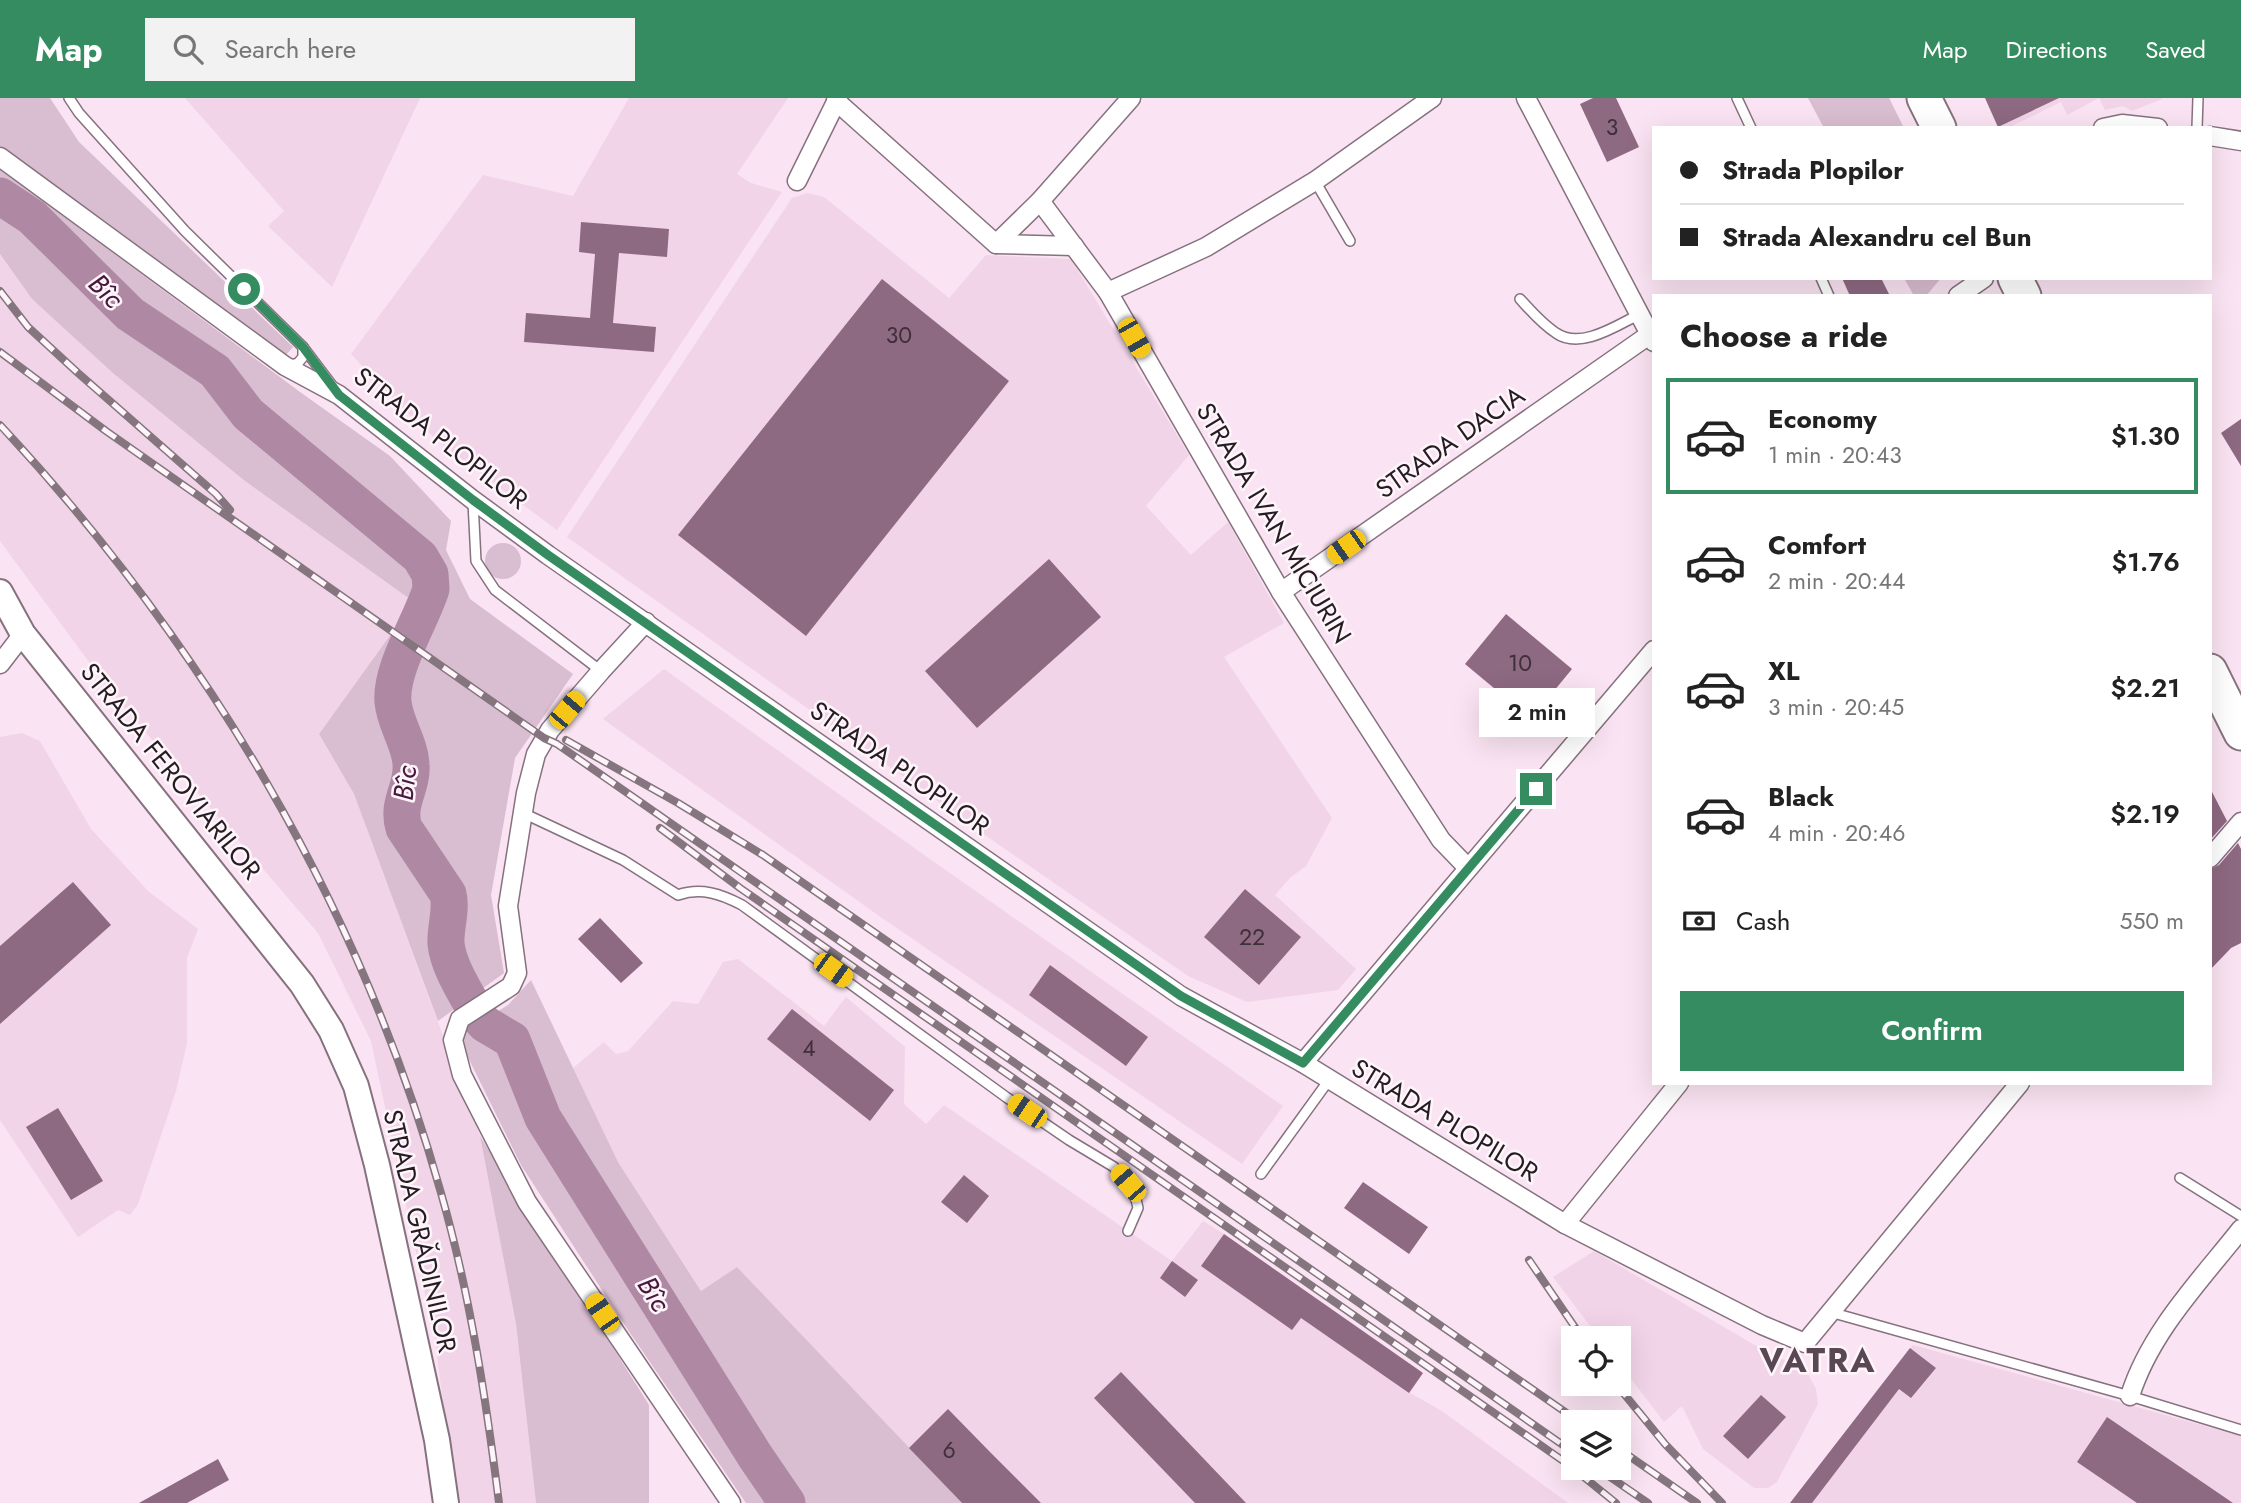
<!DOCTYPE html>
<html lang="en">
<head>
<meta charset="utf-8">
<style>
  :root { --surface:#fff; --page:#f2f2f2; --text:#222; --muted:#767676; --line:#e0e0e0; --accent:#358c60 }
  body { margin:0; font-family:Jost,sans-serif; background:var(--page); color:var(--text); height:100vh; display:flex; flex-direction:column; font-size:26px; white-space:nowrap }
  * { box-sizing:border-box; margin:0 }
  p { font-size:23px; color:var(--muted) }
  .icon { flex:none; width:38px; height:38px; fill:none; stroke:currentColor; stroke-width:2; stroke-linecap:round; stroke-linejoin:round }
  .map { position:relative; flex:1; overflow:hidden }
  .sheet { position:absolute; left:1652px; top:196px; width:560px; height:791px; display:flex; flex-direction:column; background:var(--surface); border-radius:0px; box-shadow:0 7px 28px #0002 }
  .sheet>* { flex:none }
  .hud { position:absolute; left:1652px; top:28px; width:560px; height:154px; border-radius:0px; box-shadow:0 7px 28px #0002; display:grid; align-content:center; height:154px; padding:0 28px; background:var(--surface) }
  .buttons { position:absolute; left:1561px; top:1228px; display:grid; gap:14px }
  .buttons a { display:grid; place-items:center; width:70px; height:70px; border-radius:0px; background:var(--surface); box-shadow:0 7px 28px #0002; font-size:35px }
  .end { position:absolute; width:32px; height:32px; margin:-16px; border:9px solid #358c60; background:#fff; box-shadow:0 0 0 4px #fff }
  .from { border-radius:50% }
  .bubble { position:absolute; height:49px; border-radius:0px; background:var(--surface); box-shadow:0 7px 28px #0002; font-size:23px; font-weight:600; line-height:49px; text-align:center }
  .car { position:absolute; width:21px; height:42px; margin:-21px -10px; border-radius:9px; box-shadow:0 0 5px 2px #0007; background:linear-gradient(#f5c518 24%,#345 0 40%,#f5c518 0 76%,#345 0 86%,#f5c518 0) }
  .hud b { display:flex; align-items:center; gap:24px; height:66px; font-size:26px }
  .hud b+b { border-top:2px solid var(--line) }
  .hud i { width:18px; height:18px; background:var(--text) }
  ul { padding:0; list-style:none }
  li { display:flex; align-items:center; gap:21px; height:116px; margin:0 14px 10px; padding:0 14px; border:4px solid transparent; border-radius:0px }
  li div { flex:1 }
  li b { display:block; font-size:26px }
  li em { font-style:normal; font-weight:600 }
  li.current { border-color:var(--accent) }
  li>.icon { width:63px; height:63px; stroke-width:1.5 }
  h2 { padding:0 28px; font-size:32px; line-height:84px }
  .pay { display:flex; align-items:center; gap:18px; height:77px; padding:0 28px; font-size:26px }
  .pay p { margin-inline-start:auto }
  .primary-button { display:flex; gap:14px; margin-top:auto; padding:14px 28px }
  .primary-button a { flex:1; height:80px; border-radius:0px; background:var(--accent); color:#fff; font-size:28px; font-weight:600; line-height:80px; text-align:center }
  header { display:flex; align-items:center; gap:42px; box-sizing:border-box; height:98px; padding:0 35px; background:var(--accent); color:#fff }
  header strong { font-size:33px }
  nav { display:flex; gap:38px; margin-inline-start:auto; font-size:24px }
  .search { width:490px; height:63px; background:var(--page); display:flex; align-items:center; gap:18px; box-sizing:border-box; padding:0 24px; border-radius:0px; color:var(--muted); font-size:26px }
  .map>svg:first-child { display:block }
</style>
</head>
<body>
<header>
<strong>Map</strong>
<div class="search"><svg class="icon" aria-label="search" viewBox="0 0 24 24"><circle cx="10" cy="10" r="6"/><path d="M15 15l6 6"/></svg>Search here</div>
<nav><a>Map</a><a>Directions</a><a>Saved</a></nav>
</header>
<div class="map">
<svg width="2241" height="1405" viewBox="0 0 2241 1405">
  <rect width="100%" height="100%" fill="#fae3f2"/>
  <g fill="#f2d4e8">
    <polygon points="185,0 420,0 332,189 268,128 284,113"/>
    <polygon points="629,0 788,0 737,76 751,85 782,94 557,432 440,345 399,307 351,256 483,77 573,98"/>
    <polygon points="1985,0 2099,0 2067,17 2061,4 2008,30 1998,30"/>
    <polygon points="2099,0 2161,0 2162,1 2132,13 2123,8 2105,12"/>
    <polygon points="807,95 824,99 949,200 986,157 1071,161 1189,357 1146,408 1191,457 1228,424 1284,525 1224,559 1332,720 1306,768 1291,779 1275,797 1356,871 1338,892 1247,904 1188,878 995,744 567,439 792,100"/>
    <polygon points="0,156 32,201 245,383 414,504 319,636 354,696 480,1038 516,1226 536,1405 456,1405 435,1243 371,943 318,835 111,594 0,443"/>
    <polygon points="664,571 927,759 1283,1008 1242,1066 882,820 603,621"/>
    <polygon points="22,635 40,643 91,731 148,793 198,831 187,860 187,945 176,993 138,1106 130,1117 118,1112 78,1139 0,1022 0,639"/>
    <polygon points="738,861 824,928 846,899 905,949 904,1006 926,1026 944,1007 1172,1163 1203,1123 1224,1136 1423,1275 1410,1295 1442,1313 1568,1405 962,1405 737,1169 701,1193 618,1064 573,970 604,944 616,956 628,953 673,903 698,906 723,864"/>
    <polygon points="1594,1153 1753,1246 1807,1274 1816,1291 1818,1306 1777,1384 1768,1390 1754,1390 1703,1351 1682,1308 1664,1324 1619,1265 1619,1241 1600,1241 1553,1179"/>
    <polygon points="1913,1247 2241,1338 2241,1405 1790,1405"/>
  </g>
  <g fill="#d9bdd0">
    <polygon points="0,0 50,0 79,44 293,249 286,257 108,125 0,49"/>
    <polygon points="1808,0 1889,0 1904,30 1824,30"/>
    <polygon points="0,71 300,294 390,358 451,423 446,452 470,501 573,576 515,660 491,797 504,875 438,923 354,696 319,636 414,504 245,383 113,275 32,201 0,156"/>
    <polygon points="1904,180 1941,180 1926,198 1914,198"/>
    <circle cx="503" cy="463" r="18"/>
    <polygon points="531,882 618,1064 701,1193 737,1169 962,1405 746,1405 626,1229 521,1067 462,947 466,933 508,907"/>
    <polygon points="480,1038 649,1307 649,1405 536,1405 516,1226"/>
  </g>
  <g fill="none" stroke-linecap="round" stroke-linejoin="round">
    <path stroke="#af89a3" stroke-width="37" d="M0,98L32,119L130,216L215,273L248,316L420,459L430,476L431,491C421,523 390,571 393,604C395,626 410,645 411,666C413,690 396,705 404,730L448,796C452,812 445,830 446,846C449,871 467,896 478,918L485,926L512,942L543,1020L755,1358L787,1405"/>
  </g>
  <g fill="#8e6982">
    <polygon points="1593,0 1616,0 1639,49 1607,64 1580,6"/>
    <polygon points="1985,0 2059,0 1998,29"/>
    <polygon points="581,124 669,131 667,159 619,155 613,225 656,229 654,254 524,244 526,215 590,220 595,156 579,154"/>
    <polygon points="1842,180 1881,180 1890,198 1850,198"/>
    <polygon points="882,181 1009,283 806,538 678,437"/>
    <polygon points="2241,321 2241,368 2221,335"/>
    <polygon points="1049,461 1101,519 977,630 925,573"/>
    <polygon points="1506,516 1572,571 1531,621 1465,566"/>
    <polygon points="2210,690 2227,723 2210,742"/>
    <polygon points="2238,745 2241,751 2241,845 2231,850 2210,872 2210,771 2219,767"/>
    <polygon points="73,784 111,827 0,926 0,848"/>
    <polygon points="1245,791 1301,839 1259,887 1204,839"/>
    <polygon points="600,820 643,865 621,885 578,841"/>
    <polygon points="1050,867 1148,939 1126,968 1029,897"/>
    <polygon points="792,911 894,992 870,1023 767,941"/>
    <polygon points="58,1010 103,1083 71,1102 26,1029"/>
    <polygon points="964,1077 989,1098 967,1125 941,1104"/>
    <polygon points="1363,1084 1428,1129 1409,1156 1344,1110"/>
    <polygon points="1224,1136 1423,1275 1409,1295 1301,1220 1292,1232 1201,1168"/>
    <polygon points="1172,1163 1198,1182 1185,1199 1160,1180"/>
    <polygon points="1910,1250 1936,1270 1911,1300 1899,1291 1812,1405 1790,1405"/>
    <polygon points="1121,1274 1246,1405 1195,1405 1094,1300"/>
    <polygon points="1761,1297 1786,1319 1748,1361 1723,1338"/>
    <polygon points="948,1311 989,1353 1041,1405 962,1405 909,1350"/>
    <polygon points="2107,1319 2233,1405 2137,1405 2077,1364"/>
    <polygon points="218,1361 229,1382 187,1405 139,1405"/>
  </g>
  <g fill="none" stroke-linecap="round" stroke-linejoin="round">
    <g stroke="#86717f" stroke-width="12">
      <g id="lane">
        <polyline points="69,0 79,15 185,133 303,249 334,290"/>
        <polyline points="1737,0 1751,30"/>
        <polyline points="2197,30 2198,0"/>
        <polyline points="1315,83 1350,143"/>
        <polyline points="1821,180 1829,198"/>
        <path d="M1520,201C1531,213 1542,226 1556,235C1580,252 1616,228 1638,217"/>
        <polyline points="286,268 298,265 303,259 303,249"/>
        <polyline points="473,404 476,463 495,492 601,573"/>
        <path d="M523,715L623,762L678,797C701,789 721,796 742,807L1006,999L1069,1042L1114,1069L1135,1097L1138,1110L1128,1133"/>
        <polyline points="1261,1076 1329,982"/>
        <polyline points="2180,1080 2241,1118"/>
        <polyline points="1830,1214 2130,1298 2241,1332"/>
      </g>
    </g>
    <g stroke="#86717f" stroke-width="21">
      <g id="street">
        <polyline points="1526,0 1654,244"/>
        <polyline points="836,3 996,146 1074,148"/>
        <polyline points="2103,30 2122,26 2158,30"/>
        <polyline points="2210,38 2241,43"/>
        <polyline points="0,59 285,268 339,297 473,402 548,457 1181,898 1303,965 1565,1126 1762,1227 1805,1245 2020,985"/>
        <polyline points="797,83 838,0"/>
        <polyline points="1040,103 1108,194 1281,494 1441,742 1468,770"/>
        <polyline points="996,146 1040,103 1131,0"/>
        <polyline points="1108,194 1206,149 1315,83 1432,0"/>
        <polyline points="1958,198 1984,180"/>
        <polyline points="1281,494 1649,237"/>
        <polyline points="646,524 601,573 550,632 536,656 526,695 508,808 517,875 511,888 460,921 453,942 462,977 527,1104 731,1405"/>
        <polyline points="0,566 23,536"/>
        <polyline points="2210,760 2241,724"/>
        <polyline points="1303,965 1654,552"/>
        <polyline points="1565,1126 1679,985"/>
        <path d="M2130,1298C2150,1234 2200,1183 2241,1131"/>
      </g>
    </g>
    <g stroke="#86717f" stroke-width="28">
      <polyline id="secondary" points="0,494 23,536 302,886 331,932 356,988 377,1067 437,1342 446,1405"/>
    </g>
    <g stroke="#86717f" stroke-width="37">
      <g id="highway">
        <polyline points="1924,0 1939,30"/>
        <polyline points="2015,180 2024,198"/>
        <polyline points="2210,573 2241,635"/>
      </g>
    </g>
    <use href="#lane" stroke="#fff" stroke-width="9"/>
    <use href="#street" stroke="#fff" stroke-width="18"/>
    <use href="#secondary" stroke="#fff" stroke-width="24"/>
    <use href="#highway" stroke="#fff" stroke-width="33"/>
    <g stroke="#84757e" stroke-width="8">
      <g id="rail">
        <polyline points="0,193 28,229 78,275 216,396 230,412"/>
        <polyline points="0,254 106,333 544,640 557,646 1573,1354"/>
        <path d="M0,327C204,546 360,806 441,1095C470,1196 486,1301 499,1405"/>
        <polyline points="566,642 678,705 763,757 1581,1325"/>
        <polyline points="660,730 740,790 1569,1367 1616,1405"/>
        <polyline points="1529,1162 1583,1241"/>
        <polyline points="1616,1286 1665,1346 1722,1405"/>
        <polyline points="1619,1351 1697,1405"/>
        <polyline points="1597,1370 1648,1405"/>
      </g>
    </g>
    <use href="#rail" stroke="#fef5fb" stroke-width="5" stroke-dasharray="16" stroke-linecap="butt"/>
  </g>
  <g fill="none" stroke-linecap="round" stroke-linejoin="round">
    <polyline stroke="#358c60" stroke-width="9" points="244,191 303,249 339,297 473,402 548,457 1181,898 1303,965 1536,691"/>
  </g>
  <g text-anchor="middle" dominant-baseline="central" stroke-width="5" stroke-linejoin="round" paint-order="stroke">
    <g font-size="23" fill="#3e2f39">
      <text x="1612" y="29">3</text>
      <text x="899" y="237">30</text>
      <text x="1520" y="565">10</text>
      <text x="1252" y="839">22</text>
      <text x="809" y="950">4</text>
      <text x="949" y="1352">6</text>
    </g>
    <g font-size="26" fill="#241c21" stroke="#fef5fb">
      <text transform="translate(441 340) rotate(38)">STRADA PLOPILOR</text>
      <text transform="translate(1450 344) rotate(-35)">STRADA DACIA</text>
      <text transform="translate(1274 425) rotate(59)">STRADA IVAN MICIURIN</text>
      <text transform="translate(900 670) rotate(35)">STRADA PLOPILOR</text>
      <text transform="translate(171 673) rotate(51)">STRADA FEROVIARILOR</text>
      <text transform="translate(1445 1022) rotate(31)">STRADA PLOPILOR</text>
      <text transform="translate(420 1133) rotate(77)">STRADA GRĂDINILOR</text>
    </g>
    <g font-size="28" font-style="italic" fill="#47173c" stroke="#fef5fb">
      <text transform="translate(106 193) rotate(45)">Bîc</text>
      <text transform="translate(405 685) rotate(-84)">Bîc</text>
      <text transform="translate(654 1196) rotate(58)">Bîc</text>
    </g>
    <g font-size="33" font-weight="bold" letter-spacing="2" fill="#5a4754" stroke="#fef5fb">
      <text x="1818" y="1262">VATRA</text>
    </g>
  </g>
</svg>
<div class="buttons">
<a><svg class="icon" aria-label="locate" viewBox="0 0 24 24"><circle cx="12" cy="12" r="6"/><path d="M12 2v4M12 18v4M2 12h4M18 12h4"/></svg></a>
<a><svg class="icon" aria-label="layers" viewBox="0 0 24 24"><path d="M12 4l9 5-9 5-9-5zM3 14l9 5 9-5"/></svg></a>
</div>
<i class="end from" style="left:244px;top:191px"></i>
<i class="end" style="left:1536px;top:691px"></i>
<div class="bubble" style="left:1479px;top:590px;width:116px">2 min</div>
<i class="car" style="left:1134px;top:240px;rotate:150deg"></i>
<i class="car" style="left:1346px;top:449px;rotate:235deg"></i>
<i class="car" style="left:567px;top:612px;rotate:40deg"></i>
<i class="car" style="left:833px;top:872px;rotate:126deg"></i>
<i class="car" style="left:1027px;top:1013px;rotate:304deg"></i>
<i class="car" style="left:1128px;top:1085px;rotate:319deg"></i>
<i class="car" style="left:602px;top:1215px;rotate:326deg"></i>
<div class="hud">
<b><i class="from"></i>Strada Plopilor</b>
<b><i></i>Strada Alexandru cel Bun</b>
</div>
<section class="sheet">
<h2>Choose a ride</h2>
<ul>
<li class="current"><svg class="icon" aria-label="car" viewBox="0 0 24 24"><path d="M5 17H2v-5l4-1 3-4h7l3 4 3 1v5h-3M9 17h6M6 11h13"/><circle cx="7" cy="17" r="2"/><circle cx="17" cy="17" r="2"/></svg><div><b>Economy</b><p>1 min · 20:43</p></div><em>$1.30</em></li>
<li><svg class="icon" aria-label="car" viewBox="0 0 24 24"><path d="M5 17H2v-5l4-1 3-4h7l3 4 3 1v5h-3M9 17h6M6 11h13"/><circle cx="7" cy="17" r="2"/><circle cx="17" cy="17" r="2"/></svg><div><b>Comfort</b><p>2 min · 20:44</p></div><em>$1.76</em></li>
<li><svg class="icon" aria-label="car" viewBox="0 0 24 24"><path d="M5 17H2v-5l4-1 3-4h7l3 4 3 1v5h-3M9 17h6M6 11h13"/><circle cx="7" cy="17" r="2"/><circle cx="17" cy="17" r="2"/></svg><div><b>XL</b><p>3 min · 20:45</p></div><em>$2.21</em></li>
<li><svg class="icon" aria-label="car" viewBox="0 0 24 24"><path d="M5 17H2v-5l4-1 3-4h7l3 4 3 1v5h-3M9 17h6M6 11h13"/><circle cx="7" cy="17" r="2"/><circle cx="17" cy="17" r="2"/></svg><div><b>Black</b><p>4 min · 20:46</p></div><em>$2.19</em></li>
</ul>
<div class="pay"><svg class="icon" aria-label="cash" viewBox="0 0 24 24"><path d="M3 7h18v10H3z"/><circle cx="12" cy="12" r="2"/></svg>Cash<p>550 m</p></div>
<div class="primary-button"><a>Confirm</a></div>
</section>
</div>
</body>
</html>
